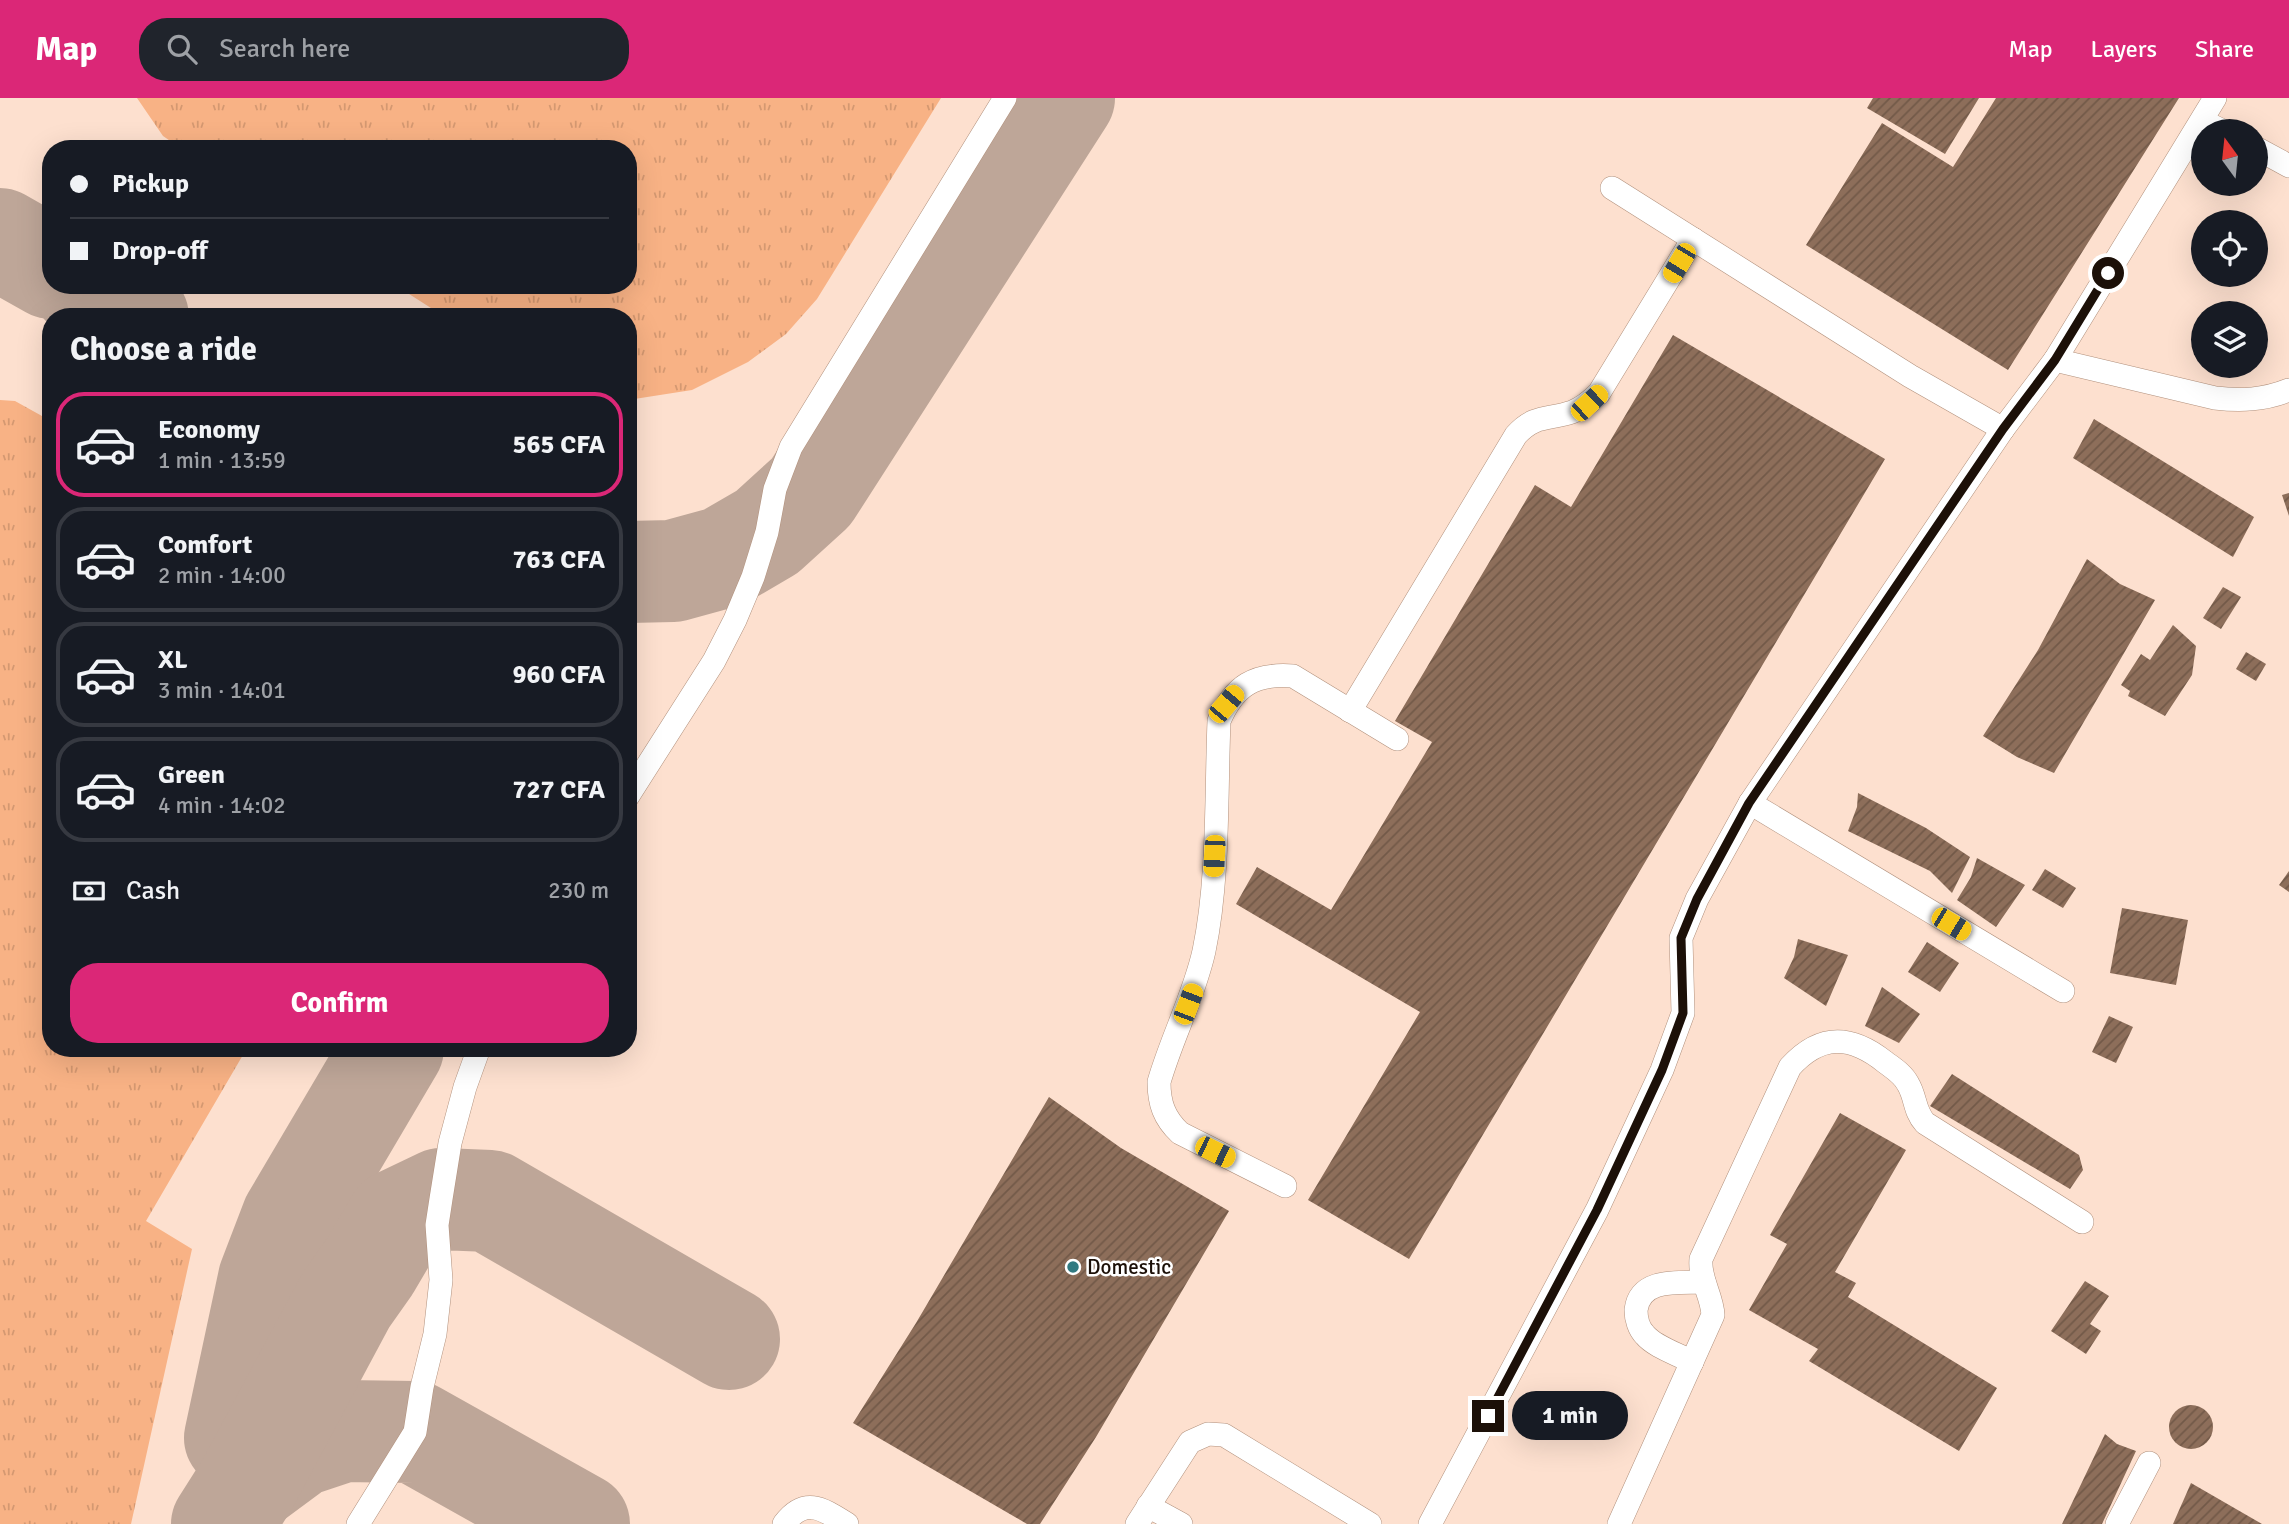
<!DOCTYPE html>
<html lang="en">
<head>
<meta charset="utf-8">
<style>
  :root { --surface:#171b24; --page:#20242c; --text:#f1f3f6; --muted:#9ea1a6; --line:#363941; --accent:#db2777 }
  body { margin:0; font-family:Signika,sans-serif; background:var(--page); color:var(--text); height:100vh; display:flex; flex-direction:column; font-size:26px; white-space:nowrap }
  * { box-sizing:border-box; margin:0 }
  p { font-size:23px; color:var(--muted) }
  .icon { flex:none; width:38px; height:38px; fill:none; stroke:currentColor; stroke-width:2; stroke-linecap:round; stroke-linejoin:round }
  .map { position:relative; flex:1; overflow:hidden }
  .drawer { position:absolute; left:42px; top:210px; width:595px; height:749px; display:flex; flex-direction:column; background:var(--surface); border-radius:28px; box-shadow:0 7px 28px #0002 }
  .drawer>* { flex:none }
  .top-card { position:absolute; left:42px; top:42px; width:595px; height:154px; border-radius:28px; box-shadow:0 7px 28px #0002; display:grid; align-content:center; height:154px; padding:0 28px; background:var(--surface) }
  .needle { width:46px; rotate:345deg }
  .tools { position:absolute; left:2191px; top:21px; display:grid; gap:14px }
  .tools a { display:grid; place-items:center; width:77px; height:77px; border-radius:50%; background:var(--surface); box-shadow:0 7px 28px #0002; font-size:35px }
  .end { position:absolute; width:32px; height:32px; margin:-16px; border:9px solid #1c1008; background:#fff; box-shadow:0 0 0 4px #fff }
  .from { border-radius:50% }
  .bubble { position:absolute; height:49px; border-radius:24px; background:var(--surface); box-shadow:0 7px 28px #0002; font-size:23px; font-weight:800; line-height:49px; text-align:center }
  .car { position:absolute; width:21px; height:42px; margin:-21px -10px; border-radius:9px; box-shadow:0 0 5px 2px #0007; background:linear-gradient(#f5c518 24%,#345 0 40%,#f5c518 0 76%,#345 0 86%,#f5c518 0) }
  .top-card b { display:flex; align-items:center; gap:24px; height:66px; font-size:26px }
  .top-card b+b { border-top:2px solid var(--line) }
  .top-card i { width:18px; height:18px; background:var(--text) }
  ul { padding:0; list-style:none }
  li { display:flex; align-items:center; gap:21px; height:105px; margin:0 14px 10px; padding:0 14px; border:4px solid var(--line); border-radius:28px }
  li div { flex:1 }
  li b { display:block; font-size:26px }
  li em { font-style:normal; font-weight:800 }
  li.on { border-color:var(--accent) }
  li>.icon { width:63px; height:63px; stroke-width:1.5 }
  h2 { padding:0 28px; font-size:32px; line-height:84px }
  .pay { display:flex; align-items:center; gap:18px; height:77px; padding:0 28px; font-size:26px }
  .pay p { margin-inline-start:auto }
  .primary-button { display:flex; gap:14px; margin-top:auto; padding:14px 28px }
  .primary-button a { flex:1; height:80px; border-radius:28px; background:var(--accent); color:#fff; font-size:28px; font-weight:800; line-height:80px; text-align:center }
  header { display:flex; align-items:center; gap:42px; box-sizing:border-box; height:98px; padding:0 35px; background:var(--accent); color:#fff }
  header strong { font-size:33px }
  nav { display:flex; gap:38px; margin-inline-start:auto; font-size:24px }
  .search { width:490px; height:63px; background:var(--page); display:flex; align-items:center; gap:18px; box-sizing:border-box; padding:0 24px; border-radius:28px; color:var(--muted); font-size:26px }
  .map>svg:first-child { display:block }
</style>
</head>
<body>
<header>
<strong>Map</strong>
<div class="search"><svg class="icon" aria-label="search" viewBox="0 0 24 24"><circle cx="10" cy="10" r="6"/><path d="M15 15l6 6"/></svg>Search here</div>
<nav><a>Map</a><a>Layers</a><a>Share</a></nav>
</header>
<div class="map">
<svg width="2289" height="1426" viewBox="0 0 2289 1426">
  <defs>
    <pattern id="grass-tufts" width="24" height="20" patternUnits="userSpaceOnUse" patternTransform="scale(1.75)"><rect width="24" height="20" fill="#f8b285"/><path d="M3 7l-1-3M5 7V3M7 7l1-3M15 17l-1-3M17 17v-4M19 17l1-3" fill="none" stroke="#d49871"/></pattern>
    <pattern id="building-hatch" width="6" height="6" patternUnits="userSpaceOnUse" patternTransform="scale(1.75)"><rect width="6" height="6" fill="#8d6e5a"/><path d="M-1 1l2-2M0 6l6-6M5 7l2-2" fill="none" stroke="#725948"/></pattern>
  </defs>
  <rect width="100%" height="100%" fill="#fde0cf"/>
  <g fill="url(#grass-tufts)">
    <polygon points="137,0 941,0 817,201 786,236 748,264 692,292 628,302 628,219 445,219 395,187 628,187 628,51 182,51 163,38"/>
    <polygon points="0,302 15,303 51,323 51,950 247,950 146,1123 192,1151 131,1426 0,1426"/>
  </g>
  <g fill="none" stroke-linecap="round" stroke-linejoin="round">
    <g stroke="#bea698" stroke-width="102">
      <polyline points="0,141 51,170"/>
      <polyline points="82,187 138,219"/>
      <polyline points="628,474 673,473 724,459 767,434 811,394 1064,0"/>
      <polyline points="235,1340 269,1181 292,1121 393,950"/>
      <polyline points="248,1385 298,1348 343,1333 415,1334 579,1426"/>
      <polyline points="222,1426 248,1385 346,1202 370,1168 397,1122 441,1101 490,1103 729,1241"/>
    </g>
  </g>
  <g fill="url(#building-hatch)">
    <polygon points="1873,0 1979,0 1945,56 1867,10"/>
    <polygon points="1996,0 2179,0 2008,272 1806,147 1882,25 1953,69"/>
    <polygon points="1673,237 1885,361 1409,1161 1308,1102 1420,914 1236,806 1257,769 1331,812 1432,644 1395,623 1535,387 1571,409"/>
    <polygon points="2094,321 2254,419 2233,459 2073,360"/>
    <polygon points="2289,395 2289,418 2282,397"/>
    <polygon points="2087,461 2120,486 2155,502 2054,675 2017,659 1983,638 2038,552"/>
    <polygon points="2223,489 2241,499 2221,531 2203,520"/>
    <polygon points="2173,527 2196,548 2192,577 2165,618 2128,598 2130,593 2121,587 2141,556 2150,562"/>
    <polygon points="2246,554 2266,566 2256,583 2236,571"/>
    <polygon points="1858,695 1926,730 1970,759 1952,795 1930,773 1848,733 1857,709"/>
    <polygon points="1977,760 2025,787 1996,829 1957,802 1971,779"/>
    <polygon points="2045,771 2076,790 2063,810 2032,792"/>
    <polygon points="2289,773 2289,794 2279,787"/>
    <polygon points="2122,810 2188,822 2176,887 2110,875"/>
    <polygon points="1798,841 1848,857 1826,908 1784,880 1794,859"/>
    <polygon points="1927,844 1959,865 1940,894 1908,874"/>
    <polygon points="1882,889 1920,916 1899,945 1865,928"/>
    <polygon points="2109,918 2133,929 2116,965 2092,954"/>
    <polygon points="1952,976 2079,1057 2083,1072 2070,1091 1930,1008"/>
    <polygon points="1049,999 1121,1050 1229,1113 1096,1339 1040,1426 1027,1426 853,1325 916,1225"/>
    <polygon points="1840,1015 1906,1052 1835,1174 1856,1185 1848,1199 1997,1290 1959,1353 1809,1263 1818,1251 1749,1212 1787,1146 1770,1137"/>
    <polygon points="2085,1183 2109,1198 2090,1226 2101,1233 2086,1256 2051,1233"/>
    <circle cx="2191" cy="1329" r="22"/>
    <polygon points="2105,1336 2117,1346 2136,1353 2102,1426 2062,1426"/>
    <polygon points="2191,1385 2262,1426 2173,1426"/>
  </g>
  <g fill="none" stroke-linecap="round" stroke-linejoin="round">
    <g stroke="#b1907c" stroke-width="24">
      <g id="service">
        <polyline points="2202,23 2223,33"/>
        <polyline points="2256,50 2289,68"/>
        <polyline points="1612,90 1910,278 2003,331"/>
        <path d="M2055,262L2215,300C2241,303 2264,302 2289,292"/>
        <path d="M1350,613L1516,337C1535,316 1549,322 1572,314C1583,310 1591,303 1599,295L1693,141"/>
        <polyline points="628,698 714,563 735,522 753,479 767,434 775,391 791,349 1005,0"/>
        <polyline points="1750,705 2063,893"/>
        <path d="M1285,1088L1180,1035C1164,1020 1159,1005 1159,984C1172,939 1194,898 1204,853C1219,781 1216,697 1219,623C1234,588 1254,575 1293,578L1397,641"/>
        <path d="M1692,1264C1678,1256 1655,1249 1645,1237C1639,1231 1636,1221 1636,1212C1640,1179 1680,1185 1704,1184"/>
        <polyline points="1148,1408 1181,1426"/>
        <polyline points="358,1426 415,1334 422,1289 435,1236 441,1182 437,1127 441,1101 450,1045 465,989 479,950"/>
        <path d="M784,1426C805,1398 823,1411 847,1426"/>
        <polyline points="1137,1426 1190,1344 1208,1336 1224,1337 1370,1426"/>
        <polyline points="1430,1426 1597,1112 1662,972 1683,915 1681,840 1697,801 1750,705 2003,331 2055,262 2215,0"/>
        <path d="M1619,1426L1713,1217C1712,1197 1699,1181 1701,1161L1790,969C1820,936 1850,936 1885,964C1893,970 1903,976 1908,986C1916,999 1914,1013 1925,1025L2082,1124"/>
        <polyline points="2117,1426 2149,1365"/>
      </g>
    </g>
    <use href="#service" stroke="#fff" stroke-width="23"/>
  </g>
  <g fill="none" stroke-linecap="round" stroke-linejoin="round">
    <polyline stroke="#1c1008" stroke-width="9" points="1488,1318 1597,1112 1662,972 1683,915 1681,840 1697,801 1749,705 2003,331 2055,262 2108,175"/>
  </g>
  <circle fill="#317a81" stroke="#fff" stroke-width="2.5" cx="1073" cy="1169" r="7"/>
  <g text-anchor="middle" dominant-baseline="central" stroke-width="5" stroke-linejoin="round" paint-order="stroke">
    <g font-size="21" fill="#1c1008" stroke="#fff" text-anchor="start">
      <text x="1087" y="1169">Domestic</text>
    </g>
  </g>
</svg>
<div class="tools">
<a><svg class="needle" viewBox="-14 -14 28 28"><path d="M0-13l5 13h-10z" fill="#e53935"/><path d="M0 13l5-13h-10z" fill="#9ea1a6"/></svg></a>
<a><svg class="icon" aria-label="locate" viewBox="0 0 24 24"><circle cx="12" cy="12" r="6"/><path d="M12 2v4M12 18v4M2 12h4M18 12h4"/></svg></a>
<a><svg class="icon" aria-label="layers" viewBox="0 0 24 24"><path d="M12 4l9 5-9 5-9-5zM3 14l9 5 9-5"/></svg></a>
</div>
<i class="end from" style="left:2108px;top:175px"></i>
<i class="end" style="left:1488px;top:1318px"></i>
<div class="bubble" style="left:1512px;top:1293px;width:116px">1 min</div>
<i class="car" style="left:1679px;top:165px;rotate:211deg"></i>
<i class="car" style="left:1589px;top:305px;rotate:47deg"></i>
<i class="car" style="left:1226px;top:606px;rotate:40deg"></i>
<i class="car" style="left:1214px;top:758px;rotate:183deg"></i>
<i class="car" style="left:1951px;top:826px;rotate:121deg"></i>
<i class="car" style="left:1188px;top:906px;rotate:21deg"></i>
<i class="car" style="left:1215px;top:1054px;rotate:116deg"></i>
<div class="top-card">
<b><i class="from"></i>Pickup</b>
<b><i></i>Drop-off</b>
</div>
<section class="drawer">
<h2>Choose a ride</h2>
<ul>
<li class="on"><svg class="icon" aria-label="car" viewBox="0 0 24 24"><path d="M5 17H2v-5l4-1 3-4h7l3 4 3 1v5h-3M9 17h6M6 11h13"/><circle cx="7" cy="17" r="2"/><circle cx="17" cy="17" r="2"/></svg><div><b>Economy</b><p>1 min · 13:59</p></div><em>565 CFA</em></li>
<li><svg class="icon" aria-label="car" viewBox="0 0 24 24"><path d="M5 17H2v-5l4-1 3-4h7l3 4 3 1v5h-3M9 17h6M6 11h13"/><circle cx="7" cy="17" r="2"/><circle cx="17" cy="17" r="2"/></svg><div><b>Comfort</b><p>2 min · 14:00</p></div><em>763 CFA</em></li>
<li><svg class="icon" aria-label="car" viewBox="0 0 24 24"><path d="M5 17H2v-5l4-1 3-4h7l3 4 3 1v5h-3M9 17h6M6 11h13"/><circle cx="7" cy="17" r="2"/><circle cx="17" cy="17" r="2"/></svg><div><b>XL</b><p>3 min · 14:01</p></div><em>960 CFA</em></li>
<li><svg class="icon" aria-label="car" viewBox="0 0 24 24"><path d="M5 17H2v-5l4-1 3-4h7l3 4 3 1v5h-3M9 17h6M6 11h13"/><circle cx="7" cy="17" r="2"/><circle cx="17" cy="17" r="2"/></svg><div><b>Green</b><p>4 min · 14:02</p></div><em>727 CFA</em></li>
</ul>
<div class="pay"><svg class="icon" aria-label="cash" viewBox="0 0 24 24"><path d="M3 7h18v10H3z"/><circle cx="12" cy="12" r="2"/></svg>Cash<p>230 m</p></div>
<div class="primary-button"><a>Confirm</a></div>
</section>
</div>
</body>
</html>
